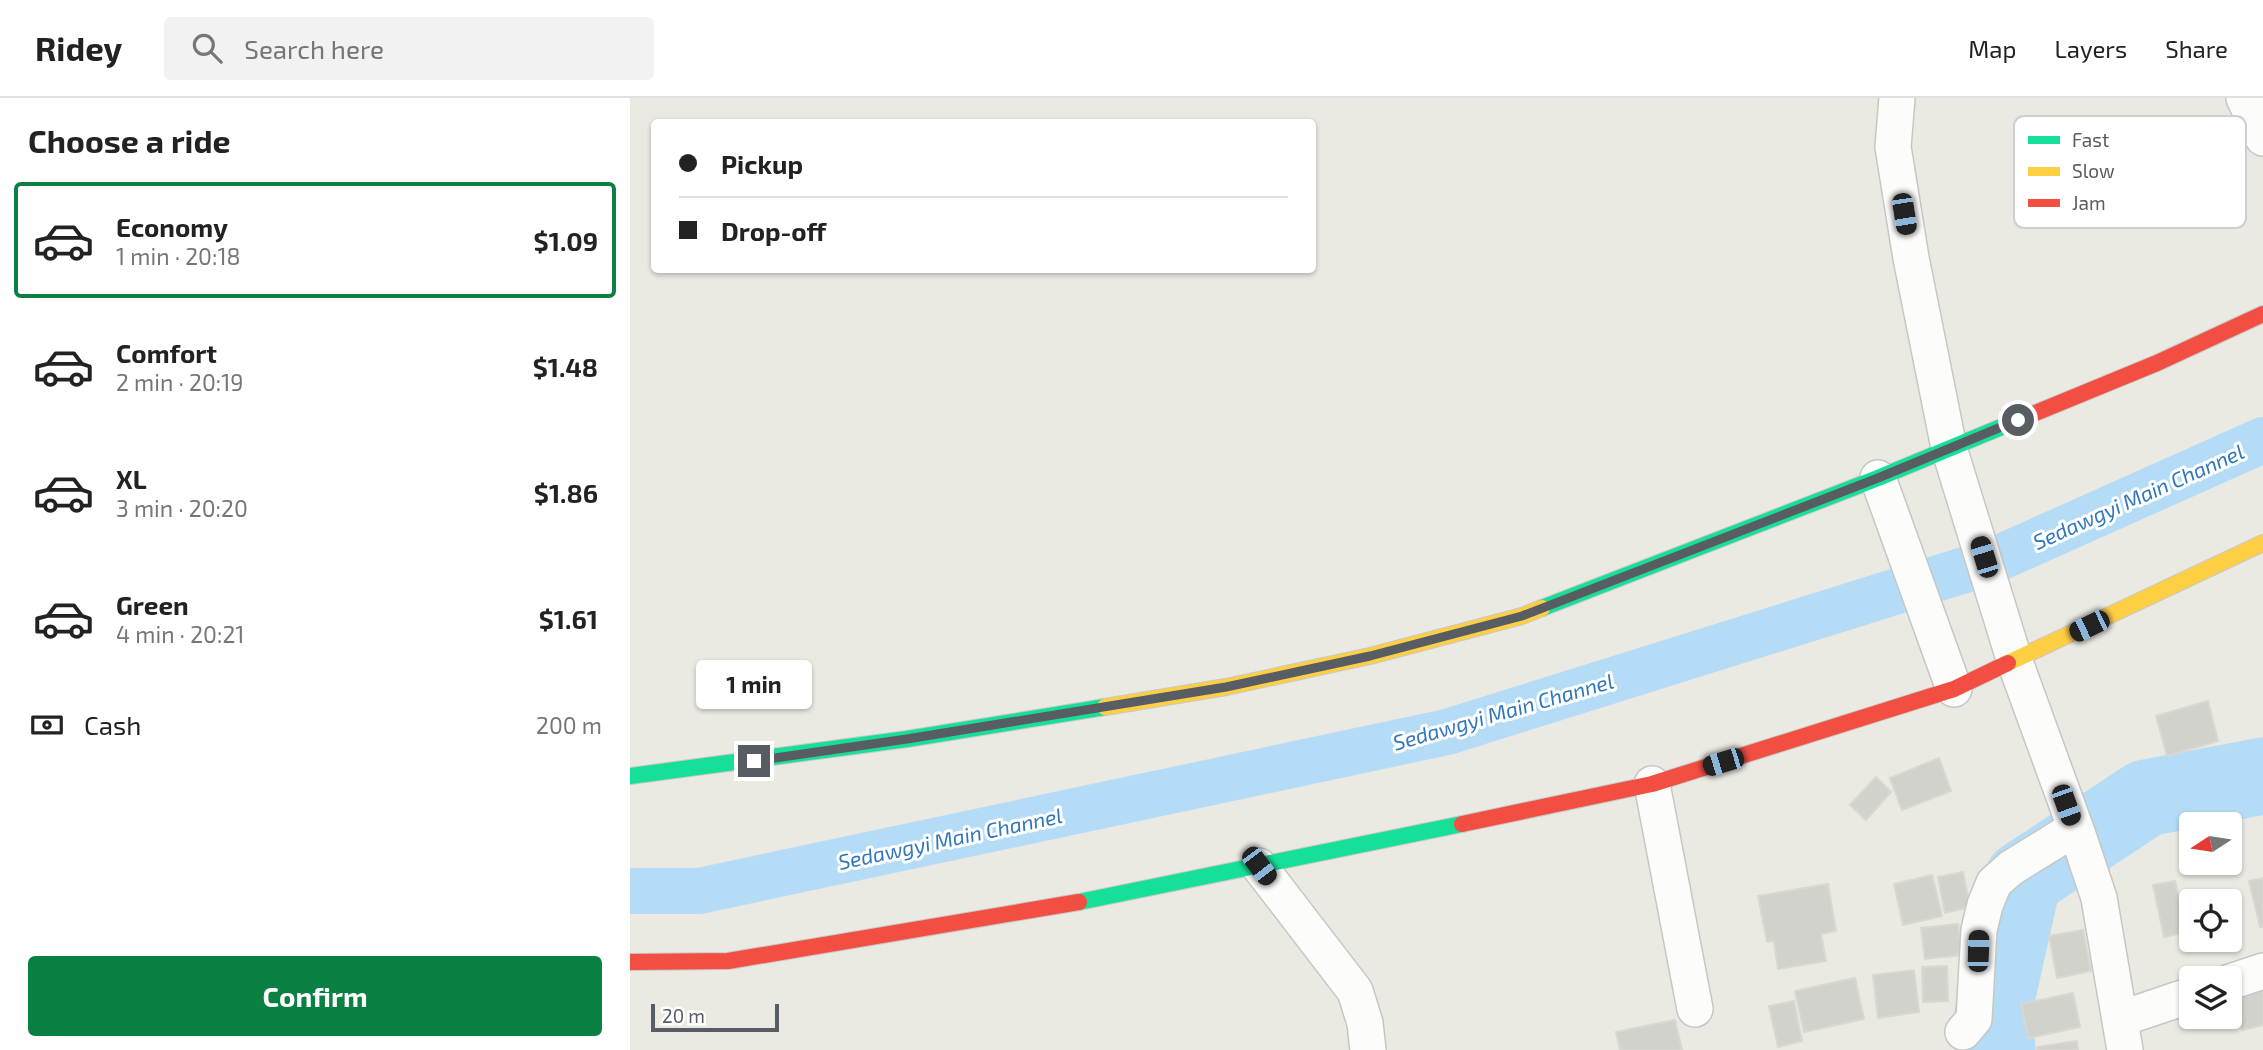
<!DOCTYPE html>
<html lang="en">
<head>
<meta charset="utf-8">
<style>
  :root { --surface:#fff; --page:#f2f2f2; --text:#222; --muted:#767676; --line:#e0e0e0; --accent:#0b8043 }
  body { margin:0; font-family:"Exo 2",sans-serif; background:var(--page); color:var(--text); height:100vh; display:flex; flex-direction:column; font-size:26px; white-space:nowrap }
  * { box-sizing:border-box; margin:0 }
  p { font-size:23px; color:var(--muted) }
  .icon { flex:none; width:38px; height:38px; fill:none; stroke:currentColor; stroke-width:2; stroke-linecap:round; stroke-linejoin:round }
  .map { position:relative; flex:1; overflow:hidden }
  .drawer { display:flex; flex-direction:column; background:var(--surface); width:630px }
  .drawer>* { flex:none }
  .hud { position:absolute; left:21px; top:21px; width:665px; height:154px; border-radius:7px; box-shadow:0 2px 5px #0004; display:grid; align-content:center; height:154px; padding:0 28px; background:var(--surface) }
  .needle { width:46px; rotate:258deg }
  .controls { position:absolute; left:1549px; top:714px; display:grid; gap:14px }
  .controls a { display:grid; place-items:center; width:63px; height:63px; border-radius:7px; background:var(--surface); box-shadow:0 2px 5px #0004; font-size:35px }
  .scale { position:absolute; left:21px; bottom:18px; width:128px; box-sizing:border-box; padding-left:7px; border:4px solid #585d63; border-top:0; font-size:19px; line-height:24px; white-space:nowrap; color:#585d63; -webkit-text-stroke:5px #fff; paint-order:stroke }
  .end { position:absolute; width:32px; height:32px; margin:-16px; border:9px solid #585d63; background:#fff; box-shadow:0 0 0 4px #fff }
  .from { border-radius:50% }
  .bubble { position:absolute; height:49px; border-radius:7px; background:var(--surface); box-shadow:0 2px 5px #0004; font-size:23px; font-weight:700; line-height:49px; text-align:center }
  .car { position:absolute; width:21px; height:42px; margin:-21px -10px; border-radius:9px; box-shadow:0 0 5px 2px #0007; background:linear-gradient(#222 24%,#8ab4d8 0 40%,#222 0 76%,#8ab4d8 0 86%,#222 0) }
  .hud b { display:flex; align-items:center; gap:24px; height:66px; font-size:26px }
  .hud b+b { border-top:2px solid var(--line) }
  .hud i { width:18px; height:18px; background:var(--text) }
  ul { padding:0; list-style:none }
  li { display:flex; align-items:center; gap:21px; height:116px; margin:0 14px 10px; padding:0 14px; border:4px solid transparent; border-radius:7px }
  li div { flex:1 }
  li b { display:block; font-size:26px }
  li em { font-style:normal; font-weight:700 }
  li.current { border-color:var(--accent) }
  li>.icon { width:63px; height:63px; stroke-width:1.5 }
  h2 { padding:0 28px; font-size:32px; line-height:84px }
  .pay { display:flex; align-items:center; gap:18px; height:77px; padding:0 28px; font-size:26px }
  .pay p { margin-inline-start:auto }
  .button { display:flex; gap:14px; margin-top:auto; padding:14px 28px }
  .button a { flex:1; height:80px; border-radius:7px; background:var(--accent); color:#fff; font-size:28px; font-weight:700; line-height:80px; text-align:center }
  header { display:flex; align-items:center; gap:42px; box-sizing:border-box; height:98px; padding:0 35px; background:var(--surface); border-bottom:2px solid var(--line) }
  header strong { font-size:33px }
  nav { display:flex; gap:38px; margin-inline-start:auto; font-size:24px }
  .search { width:490px; height:63px; background:var(--page); display:flex; align-items:center; gap:18px; box-sizing:border-box; padding:0 24px; border-radius:7px; color:var(--muted); font-size:26px }
  main { display:flex; flex:1; min-height:0 }
  .map>svg:first-child { display:block }
</style>
</head>
<body>
<header>
<strong>Ridey</strong>
<div class="search"><svg class="icon" aria-label="search" viewBox="0 0 24 24"><circle cx="10" cy="10" r="6"/><path d="M15 15l6 6"/></svg>Search here</div>
<nav><a>Map</a><a>Layers</a><a>Share</a></nav>
</header>
<main>
<section class="drawer">
<h2>Choose a ride</h2>
<ul>
<li class="current"><svg class="icon" aria-label="car" viewBox="0 0 24 24"><path d="M5 17H2v-5l4-1 3-4h7l3 4 3 1v5h-3M9 17h6M6 11h13"/><circle cx="7" cy="17" r="2"/><circle cx="17" cy="17" r="2"/></svg><div><b>Economy</b><p>1 min · 20:18</p></div><em>$1.09</em></li>
<li><svg class="icon" aria-label="car" viewBox="0 0 24 24"><path d="M5 17H2v-5l4-1 3-4h7l3 4 3 1v5h-3M9 17h6M6 11h13"/><circle cx="7" cy="17" r="2"/><circle cx="17" cy="17" r="2"/></svg><div><b>Comfort</b><p>2 min · 20:19</p></div><em>$1.48</em></li>
<li><svg class="icon" aria-label="car" viewBox="0 0 24 24"><path d="M5 17H2v-5l4-1 3-4h7l3 4 3 1v5h-3M9 17h6M6 11h13"/><circle cx="7" cy="17" r="2"/><circle cx="17" cy="17" r="2"/></svg><div><b>XL</b><p>3 min · 20:20</p></div><em>$1.86</em></li>
<li><svg class="icon" aria-label="car" viewBox="0 0 24 24"><path d="M5 17H2v-5l4-1 3-4h7l3 4 3 1v5h-3M9 17h6M6 11h13"/><circle cx="7" cy="17" r="2"/><circle cx="17" cy="17" r="2"/></svg><div><b>Green</b><p>4 min · 20:21</p></div><em>$1.61</em></li>
</ul>
<div class="pay"><svg class="icon" aria-label="cash" viewBox="0 0 24 24"><path d="M3 7h18v10H3z"/><circle cx="12" cy="12" r="2"/></svg>Cash<p>200 m</p></div>
<div class="button"><a>Confirm</a></div>
</section>
<div class="map">
<svg width="1633" height="952" viewBox="0 0 1633 952">
  <rect width="100%" height="100%" fill="#eae9e2"/>
  <g fill="none" stroke-linecap="round" stroke-linejoin="round">
    <polyline stroke="#b5dcf6" stroke-width="46" points="0,793 69,793 817,634 1360,464 1633,342"/>
    <polyline stroke="#b5dcf6" stroke-width="77" points="1367,952 1363,915 1393,781 1516,700 1633,678"/>
  </g>
  <g fill="#d2d2cd" stroke="#dad7d2" stroke-width="2">
    <polygon points="1578,603 1588,643 1537,658 1526,618"/>
    <polygon points="1309,660 1321,693 1272,712 1260,680"/>
    <polygon points="1246,679 1261,694 1236,722 1220,707"/>
    <polygon points="1333,774 1340,809 1315,815 1308,779"/>
    <polygon points="1302,777 1312,818 1273,827 1264,786"/>
    <polygon points="1633,780 1633,829 1630,829 1619,783"/>
    <polygon points="1545,783 1556,834 1534,839 1523,787"/>
    <polygon points="1198,786 1206,833 1191,836 1196,863 1148,871 1144,843 1137,844 1128,798"/>
    <polygon points="1328,826 1332,857 1295,861 1291,830"/>
    <polygon points="1453,832 1461,873 1427,880 1419,838"/>
    <polygon points="1317,868 1318,903 1293,904 1292,869"/>
    <polygon points="1284,872 1289,914 1248,920 1243,877"/>
    <polygon points="1225,880 1234,921 1174,934 1165,893"/>
    <polygon points="1633,892 1633,927 1612,932 1604,900"/>
    <polygon points="1443,895 1450,929 1398,940 1391,906"/>
    <polygon points="1164,903 1172,943 1148,949 1139,908"/>
    <polygon points="1045,922 1052,952 990,952 986,934"/>
    <polygon points="1447,943 1448,952 1407,952 1407,949"/>
  </g>
  <g fill="none" stroke-linecap="round" stroke-linejoin="round">
    <g stroke="#c6c7c5" stroke-width="38">
      <g id="street">
        <polyline points="1267,0 1263,49 1281,160 1319,350 1385,564 1448,737 1469,800 1495,952"/>
        <polyline points="1614,0 1633,40"/>
        <polyline points="1248,380 1324,591"/>
        <polyline points="1022,686 1065,911"/>
        <polyline points="629,768 725,893 735,925 738,952"/>
        <polyline points="1600,884 1633,873"/>
        <polyline points="1490,921 1561,897"/>
        <polyline points="1333,934 1344,921 1349,832 1355,807 1364,785 1381,770 1444,731"/>
      </g>
    </g>
    <g stroke="#c8c8c7" stroke-width="18">
      <g id="fast">
        <polyline points="912,510 1248,380 1381,325"/>
        <polyline points="0,678 277,641 475,609"/>
        <polyline points="449,804 832,726"/>
      </g>
    </g>
    <g stroke="#c8c8c7" stroke-width="18">
      <g id="slow">
        <polyline points="1378,565 1633,445"/>
        <polyline points="475,609 596,589 740,558 892,518 912,510"/>
      </g>
    </g>
    <g stroke="#c8c8c7" stroke-width="18">
      <g id="jam">
        <polyline points="1381,325 1527,265 1633,216"/>
        <polyline points="832,726 1022,686 1324,591 1378,565"/>
        <polyline points="0,864 98,863 449,804"/>
      </g>
    </g>
    <use href="#street" stroke="#fcfcfb" stroke-width="35"/>
    <use href="#fast" stroke="#16e098" stroke-width="16"/>
    <use href="#slow" stroke="#ffcf43" stroke-width="16"/>
    <use href="#jam" stroke="#f24e42" stroke-width="16"/>
  </g>
  <g fill="none" stroke-linecap="round" stroke-linejoin="round">
    <polyline stroke="#585d63" stroke-width="9" points="124,663 277,641 596,589 740,558 892,518 1248,380 1388,322"/>
  </g>
  <g text-anchor="middle" dominant-baseline="central" stroke-width="6" stroke-linejoin="round" paint-order="stroke">
    <g font-size="21" font-style="italic" fill="#3076bc" stroke="#fff">
      <text transform="translate(1508 398) rotate(-24)">Sedawgyi Main Channel</text>
      <text transform="translate(873 613) rotate(-16)">Sedawgyi Main Channel</text>
      <text transform="translate(320 740) rotate(-12)">Sedawgyi Main Channel</text>
    </g>
  </g>
  <rect x="1384" y="18" width="232" height="112" rx="10" fill="#fff" stroke="#cdced0" stroke-width="2"/>
  <rect x="1398" y="38" width="32" height="8" fill="#16e098"/>
  <rect x="1398" y="69" width="32" height="9" fill="#ffcf43"/>
  <rect x="1398" y="101" width="32" height="8" fill="#f24e42"/>
  <g font-size="19" fill="#585d63">
    <text x="1442" y="49">Fast</text>
    <text x="1442" y="80">Slow</text>
    <text x="1442" y="112">Jam</text>
  </g>
</svg>
<div class="controls">
<a><svg class="needle" viewBox="-14 -14 28 28"><path d="M0-13l5 13h-10z" fill="#e53935"/><path d="M0 13l5-13h-10z" fill="#767676"/></svg></a>
<a><svg class="icon" aria-label="locate" viewBox="0 0 24 24"><circle cx="12" cy="12" r="6"/><path d="M12 2v4M12 18v4M2 12h4M18 12h4"/></svg></a>
<a><svg class="icon" aria-label="layers" viewBox="0 0 24 24"><path d="M12 4l9 5-9 5-9-5zM3 14l9 5 9-5"/></svg></a>
</div>
<div class="scale">20 m</div>
<i class="end from" style="left:1388px;top:322px"></i>
<i class="end" style="left:124px;top:663px"></i>
<div class="bubble" style="left:66px;top:562px;width:116px">1 min</div>
<i class="car" style="left:1274px;top:116px;rotate:171deg"></i>
<i class="car" style="left:1354px;top:459px;rotate:343deg"></i>
<i class="car" style="left:1459px;top:528px;rotate:244deg"></i>
<i class="car" style="left:1093px;top:664px;rotate:253deg"></i>
<i class="car" style="left:1436px;top:707px;rotate:160deg"></i>
<i class="car" style="left:629px;top:768px;rotate:143deg"></i>
<i class="car" style="left:1348px;top:853px;rotate:2deg"></i>
<div class="hud">
<b><i class="from"></i>Pickup</b>
<b><i></i>Drop-off</b>
</div>
</div>
</main>
</body>
</html>
